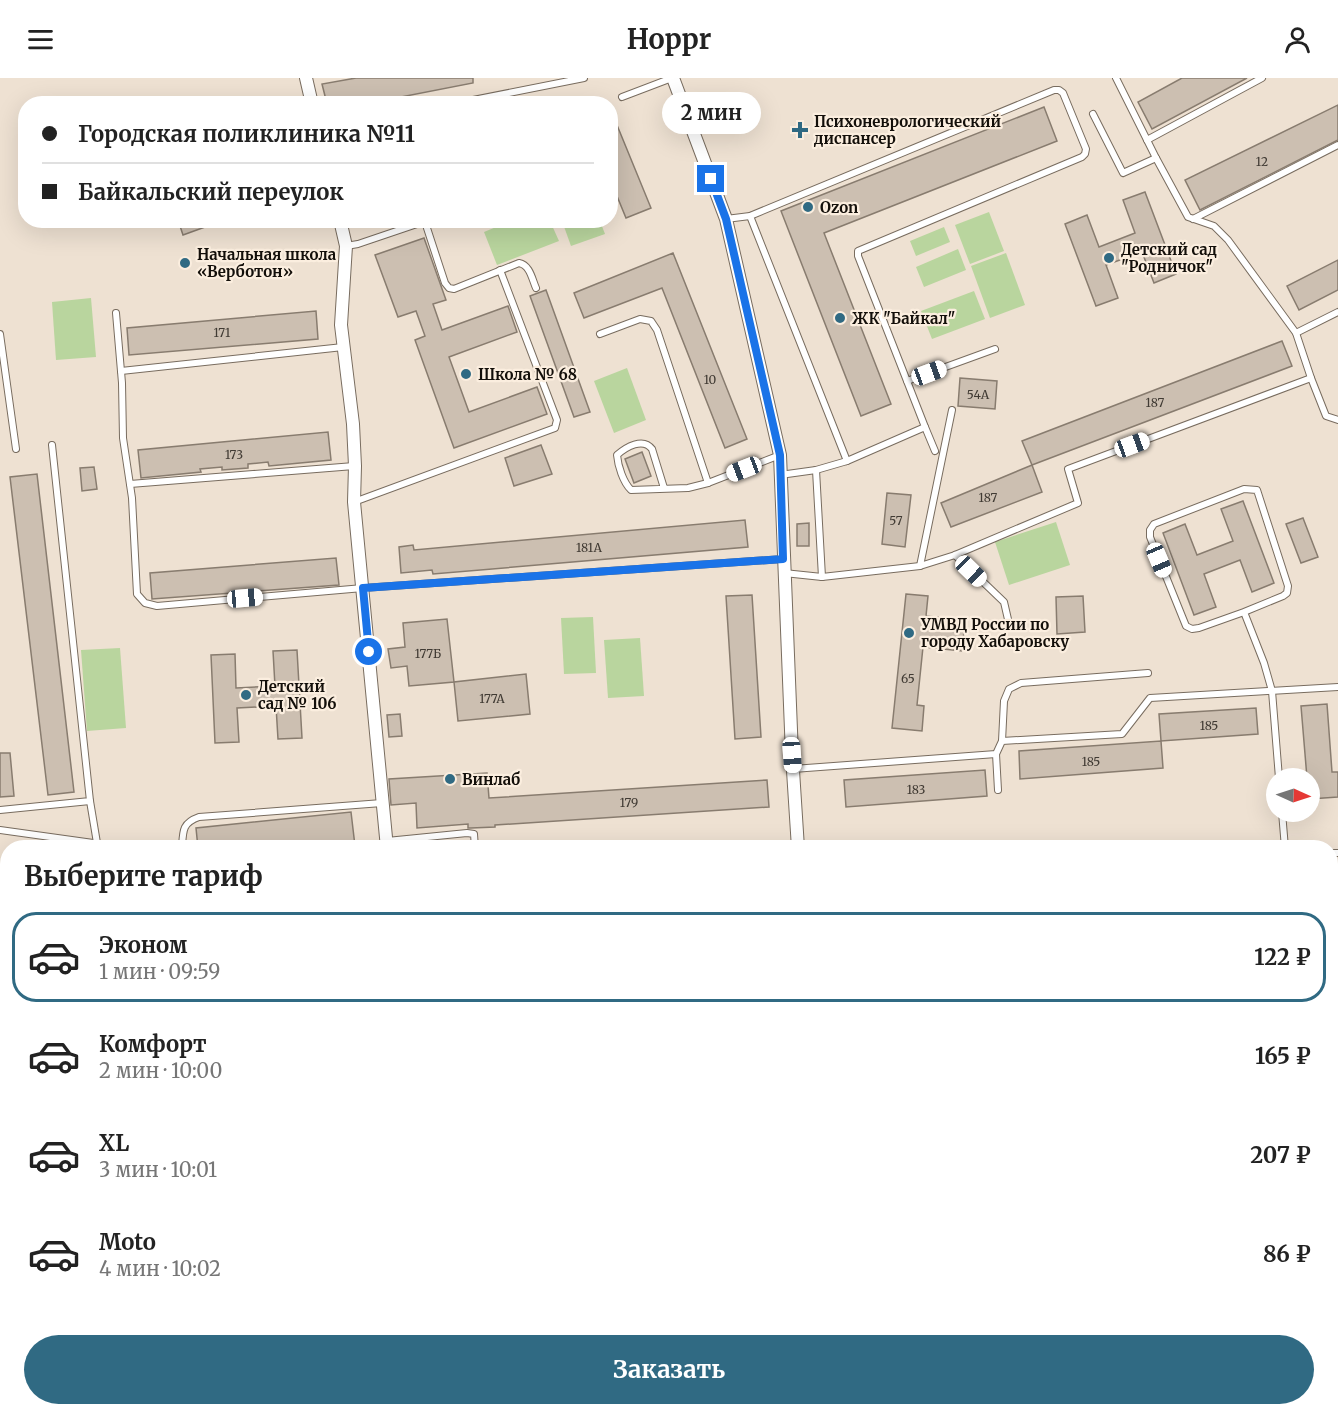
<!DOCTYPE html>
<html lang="ru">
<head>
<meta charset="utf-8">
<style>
  :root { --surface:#fff; --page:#f6f6f6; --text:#222; --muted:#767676; --line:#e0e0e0; --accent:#306a83 }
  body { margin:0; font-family:Merriweather,serif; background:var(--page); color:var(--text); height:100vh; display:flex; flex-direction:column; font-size:22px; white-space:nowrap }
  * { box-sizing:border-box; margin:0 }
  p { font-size:20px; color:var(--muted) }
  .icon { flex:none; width:33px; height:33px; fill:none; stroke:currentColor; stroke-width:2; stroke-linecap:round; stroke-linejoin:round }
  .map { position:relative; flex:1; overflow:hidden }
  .panel { position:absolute; left:0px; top:762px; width:1338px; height:576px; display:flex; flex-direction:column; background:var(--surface); border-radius:24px 24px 0 0; box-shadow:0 6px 24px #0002 }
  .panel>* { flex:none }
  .banner { position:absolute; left:18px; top:18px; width:600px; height:132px; border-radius:24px; box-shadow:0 6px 24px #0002; display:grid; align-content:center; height:132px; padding:0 24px; background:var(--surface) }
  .needle { width:39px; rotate:93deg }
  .controls { position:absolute; left:1266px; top:690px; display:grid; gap:12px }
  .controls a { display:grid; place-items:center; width:54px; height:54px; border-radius:50%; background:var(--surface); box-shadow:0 6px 24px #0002; font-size:30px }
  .end { position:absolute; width:27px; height:27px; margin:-14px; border:8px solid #1a73e8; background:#fff; box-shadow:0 0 0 3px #fff }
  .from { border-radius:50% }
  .bubble { position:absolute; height:42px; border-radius:21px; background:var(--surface); box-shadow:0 6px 24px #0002; font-size:20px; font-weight:700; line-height:42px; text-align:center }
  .car { position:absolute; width:18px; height:36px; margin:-18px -9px; border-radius:8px; box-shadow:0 0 4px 2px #0007; background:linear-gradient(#fff 24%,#345 0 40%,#fff 0 76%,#345 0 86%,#fff 0) }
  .banner b { display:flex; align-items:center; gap:21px; height:57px; font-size:22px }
  .banner b+b { border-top:2px solid var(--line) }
  .banner i { width:15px; height:15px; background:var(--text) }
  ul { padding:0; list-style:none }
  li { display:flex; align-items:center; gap:18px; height:90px; margin:0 12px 9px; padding:0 12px; border:3px solid transparent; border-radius:24px }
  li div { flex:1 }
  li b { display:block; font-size:22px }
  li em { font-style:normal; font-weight:700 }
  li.active { border-color:var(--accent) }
  li>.icon { width:54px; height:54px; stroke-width:1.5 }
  h2 { padding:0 24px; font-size:27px; line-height:72px }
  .button { display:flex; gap:12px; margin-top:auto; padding:12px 24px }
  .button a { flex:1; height:69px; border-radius:36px; background:var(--accent); color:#fff; font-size:24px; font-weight:700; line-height:69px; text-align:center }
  header { display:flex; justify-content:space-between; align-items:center; height:78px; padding:0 24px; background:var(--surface); font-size:27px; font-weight:700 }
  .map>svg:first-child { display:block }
</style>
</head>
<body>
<header><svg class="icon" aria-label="menu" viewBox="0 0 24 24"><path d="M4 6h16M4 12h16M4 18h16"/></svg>Hoppr<svg class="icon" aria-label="person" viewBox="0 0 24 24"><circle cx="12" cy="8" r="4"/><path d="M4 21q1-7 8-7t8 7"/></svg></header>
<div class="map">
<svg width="1338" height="1338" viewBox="0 0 1338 1338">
  <rect width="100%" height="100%" fill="#eee1d2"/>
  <g fill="#b9d59e">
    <polygon points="989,134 1004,173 970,186 955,147"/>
    <polygon points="513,142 550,143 559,163 497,187 484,154"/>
    <polygon points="562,143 600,143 605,156 571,168"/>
    <polygon points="944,149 950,164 916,178 910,163"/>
    <polygon points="958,171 966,192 924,209 916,189"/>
    <polygon points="1006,175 1025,227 990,240 971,188"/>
    <polygon points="974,213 985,241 932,261 921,233"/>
    <polygon points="91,220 96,279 56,282 52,224"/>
    <polygon points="627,290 646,342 614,355 594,303"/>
    <polygon points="1056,444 1070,487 1009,507 995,464"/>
    <polygon points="593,539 596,595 564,596 561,540"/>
    <polygon points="640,560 644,618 608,620 604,562"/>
    <polygon points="120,570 126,650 87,653 81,572"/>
    <polygon points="0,1023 7,1023 7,1136 0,1133"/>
    <polygon points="62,1331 407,1331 379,1338 68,1338"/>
  </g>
  <g fill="#ccbfb1" stroke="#887c6f" stroke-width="1.5">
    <polygon points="356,0 473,0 473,5 365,26 327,26 322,6"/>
    <polygon points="1182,0 1247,0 1152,51 1138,24"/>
    <polygon points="1338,27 1338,62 1200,132 1185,102"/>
    <polygon points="1044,29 1057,63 824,155 891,326 861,338 781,133"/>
    <polygon points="610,30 651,130 626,140 610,101"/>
    <polygon points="1145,114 1176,196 1154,205 1142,174 1106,187 1118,220 1096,228 1065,146 1087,137 1099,169 1135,155 1123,122"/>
    <polygon points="178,142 219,142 219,144 183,157"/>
    <polygon points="424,160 446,222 433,226 442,252 508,228 517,254 449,279 469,334 537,309 547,336 454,370 415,262 425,258 416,233 398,239 375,177"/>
    <polygon points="673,175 747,361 725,370 662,210 584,240 574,215"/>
    <polygon points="1338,182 1338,212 1299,232 1287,208"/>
    <polygon points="546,212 590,334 574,339 530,218"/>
    <polygon points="316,233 318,261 129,277 127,250"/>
    <polygon points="1282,263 1292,288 1032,387 1022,363"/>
    <polygon points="960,300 997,303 995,331 958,328"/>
    <polygon points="328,354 331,382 269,388 268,384 248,386 248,390 222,392 222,389 200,391 201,394 141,400 138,372"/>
    <polygon points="541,367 552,396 514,408 505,380"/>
    <polygon points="642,374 651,398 634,405 625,381"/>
    <polygon points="1032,387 1042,414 951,449 941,425"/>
    <polygon points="94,389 97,411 82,413 80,390"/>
    <polygon points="37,396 74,714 48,717 10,399"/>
    <polygon points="887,415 911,417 905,469 882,466"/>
    <polygon points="1243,423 1274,505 1252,514 1240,482 1204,496 1216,529 1194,537 1163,455 1185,446 1197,477 1233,463 1221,431"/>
    <polygon points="1303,440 1318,479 1301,485 1286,446"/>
    <polygon points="745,442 748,469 433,496 432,492 401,495 399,469 413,467 414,472"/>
    <polygon points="809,445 809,468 797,468 797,446"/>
    <polygon points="336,480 339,507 152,521 150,495"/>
    <polygon points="906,516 928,518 926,538 965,542 962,573 923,569 917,627 924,628 922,653 892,650"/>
    <polygon points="752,517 761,659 735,661 726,518"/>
    <polygon points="1083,518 1085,554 1057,556 1056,519"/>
    <polygon points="447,541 454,604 409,608 407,588 391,590 388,571 405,569 403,545"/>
    <polygon points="297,572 302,660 278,661 276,628 237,630 239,664 215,665 211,577 235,576 236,610 275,608 273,573"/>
    <polygon points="526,596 530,636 458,643 454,604"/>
    <polygon points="1327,626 1332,694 1338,694 1338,719 1310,721 1310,700 1307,700 1301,628"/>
    <polygon points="1256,630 1258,656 1161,663 1159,636"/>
    <polygon points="400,636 402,658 389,659 387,637"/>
    <polygon points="1161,663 1163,690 1020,701 1019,673"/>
    <polygon points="0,675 10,675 14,718 0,719"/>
    <polygon points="985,692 987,718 846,729 844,702"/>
    <polygon points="487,695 489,720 767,702 769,729 495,747 495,749 471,750 468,750 468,746 417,750 416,725 391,727 389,701"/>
    <polygon points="351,734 355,768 198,770 196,750"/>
  </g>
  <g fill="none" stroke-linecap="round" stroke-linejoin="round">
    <g stroke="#786c5f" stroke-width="8">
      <g id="service">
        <polyline points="1116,0 1156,80 1188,139 1214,148 1228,162 1296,255 1311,300 1326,338 1338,342"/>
        <polyline points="622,19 672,0"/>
        <polyline points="453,26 584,0"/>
        <polyline points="1093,36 1123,95 1156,80"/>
        <polyline points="1147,62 1262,0"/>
        <polyline points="750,138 847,383"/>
        <polyline points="726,141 750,138 1054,12 1059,12 1063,15 1086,71 1085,76 1082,79 858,173 858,178 925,349 847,383 816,392 780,397"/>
        <polyline points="1193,141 1338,67"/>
        <path d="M346,168L358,166L423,144L426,147L445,205L449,210L454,211L519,185C530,187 532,201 536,210"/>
        <polyline points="116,235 122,305 123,360 132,420 137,516 145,525 157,528 363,510 783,481"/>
        <polyline points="1296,255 1338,234"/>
        <polyline points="0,256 16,371"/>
        <polyline points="600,256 640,241 651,243 657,252 708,405 780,377"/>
        <polyline points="121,293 343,269"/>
        <polyline points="907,303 995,271"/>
        <polyline points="925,349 935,373"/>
        <polyline points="816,392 822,499"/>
        <polyline points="130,406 354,388"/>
        <path d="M664,410L652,371C643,359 626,369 617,377C618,388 623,404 631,412L688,410L708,405"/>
        <polyline points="354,424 555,350 557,342 500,192"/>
        <polyline points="955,477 1004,524 1010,550"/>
        <polyline points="920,488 952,332"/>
        <polyline points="784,495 822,499 920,488 955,477 1078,425 1068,391 1311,300"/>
        <polyline points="1244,534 1199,550 1192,551 1186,548 1150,459 1150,452 1154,446 1244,411 1257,412 1288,508 1287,515 1283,518 1244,534 1264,585 1272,613 1279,700"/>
        <polyline points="1002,663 1004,623 1009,611 1021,605 1148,595"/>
        <polyline points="996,676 998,712"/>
        <polyline points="793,691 996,676 1002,663 1122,656 1150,620 1338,609"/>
        <polyline points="90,723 97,765"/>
        <polyline points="0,732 90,723 52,367"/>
        <polyline points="1282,734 1285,770"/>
        <polyline points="0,752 129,770"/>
        <polyline points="387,763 467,755 474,756 475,770"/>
        <path d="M182,770C183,753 182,745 199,739L382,725"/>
        <polyline points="1330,775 1338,775"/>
        <polyline points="0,851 8,851"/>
        <polyline points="1330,1182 1338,1184"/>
        <polyline points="1330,1309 1338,1308"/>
        <polyline points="292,1338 330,1330"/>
        <polyline points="1180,1338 1219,1330"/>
      </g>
    </g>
    <g stroke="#786c5f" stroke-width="14">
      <g id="minor">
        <polyline points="306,0 312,26"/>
        <polyline points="673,0 726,141 780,377 792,677 798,770"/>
        <polyline points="340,142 346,168 341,247 353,346 355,388 354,424 387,770"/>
      </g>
    </g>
    <g stroke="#8e514e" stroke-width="21">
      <g id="primary">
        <polyline points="1330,823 1338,822"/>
        <polyline points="0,923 8,923"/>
      </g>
    </g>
    <use href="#service" stroke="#fff" stroke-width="6"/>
    <use href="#minor" stroke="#fff" stroke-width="12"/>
    <use href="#primary" stroke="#e3acab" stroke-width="20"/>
    <g stroke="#6b645b" stroke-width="1.5">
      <polyline points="1330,857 1338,857"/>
      <polyline points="1330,867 1338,866"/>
      <polyline points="0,963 8,963"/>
    </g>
  </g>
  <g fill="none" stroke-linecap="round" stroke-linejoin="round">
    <polyline stroke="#1a73e8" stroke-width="8" points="369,574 363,510 783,481 780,377 726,141 711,101"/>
  </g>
  <g fill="#306a83" stroke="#fbeedf" stroke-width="2">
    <path d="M797 43h6v6h6v6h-6v6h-6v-6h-6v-6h6z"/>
    <circle cx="808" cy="129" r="6"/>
    <circle cx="1109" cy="180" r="6"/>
    <circle cx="185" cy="185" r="6"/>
    <circle cx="840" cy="240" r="6"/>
    <circle cx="466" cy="296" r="6"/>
    <circle cx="909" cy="555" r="6"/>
    <circle cx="246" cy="617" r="6"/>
    <circle cx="450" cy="701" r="6"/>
  </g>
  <g text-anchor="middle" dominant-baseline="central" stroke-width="4.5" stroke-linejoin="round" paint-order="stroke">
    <g font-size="12" fill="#413b34">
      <text x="1262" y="83">12</text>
      <text x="222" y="254">171</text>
      <text x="710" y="301">10</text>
      <text x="978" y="316">54А</text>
      <text x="1155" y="324">187</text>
      <text x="234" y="376">173</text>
      <text x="988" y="419">187</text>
      <text x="896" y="442">57</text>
      <text x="589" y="469">181А</text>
      <text x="428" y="575">177Б</text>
      <text x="908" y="600">65</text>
      <text x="492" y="620">177А</text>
      <text x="1209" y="647">185</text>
      <text x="1091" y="683">185</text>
      <text x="916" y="711">183</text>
      <text x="629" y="724">179</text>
    </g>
    <g font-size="15" font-weight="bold" fill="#130f0a" stroke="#fbeedf" text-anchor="start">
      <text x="814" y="43">Психоневрологический<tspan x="814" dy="17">диспансер</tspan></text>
      <text x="820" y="129">Ozon</text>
      <text x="1121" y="171">Детский сад<tspan x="1121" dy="17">"Родничок"</tspan></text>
      <text x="197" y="176">Начальная школа<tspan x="197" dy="17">«Верботон»</tspan></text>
      <text x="852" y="240">ЖК "Байкал"</text>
      <text x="478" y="296">Школа № 68</text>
      <text x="921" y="546">УМВД России по<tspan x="921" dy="17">городу Хабаровску</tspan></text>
      <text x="258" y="608">Детский<tspan x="258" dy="17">сад № 106</tspan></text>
      <text x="462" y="701">Винлаб</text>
    </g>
  </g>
</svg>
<div class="controls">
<a><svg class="needle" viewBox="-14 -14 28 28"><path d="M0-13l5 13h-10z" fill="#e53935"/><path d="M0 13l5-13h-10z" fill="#767676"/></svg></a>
</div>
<i class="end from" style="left:369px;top:574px"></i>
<i class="end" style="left:711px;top:101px"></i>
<div class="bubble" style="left:662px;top:14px;width:99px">2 мин</div>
<i class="car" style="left:929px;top:295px;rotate:70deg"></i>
<i class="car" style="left:1132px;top:367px;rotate:70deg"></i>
<i class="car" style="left:744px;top:391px;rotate:249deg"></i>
<i class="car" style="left:1159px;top:482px;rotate:157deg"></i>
<i class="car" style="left:971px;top:493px;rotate:134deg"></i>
<i class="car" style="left:245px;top:520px;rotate:85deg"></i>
<i class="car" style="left:792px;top:677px;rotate:176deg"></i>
<div class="banner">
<b><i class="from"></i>Городская поликлиника №11</b>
<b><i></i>Байкальский переулок</b>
</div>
<section class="panel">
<h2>Выберите тариф</h2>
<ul>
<li class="active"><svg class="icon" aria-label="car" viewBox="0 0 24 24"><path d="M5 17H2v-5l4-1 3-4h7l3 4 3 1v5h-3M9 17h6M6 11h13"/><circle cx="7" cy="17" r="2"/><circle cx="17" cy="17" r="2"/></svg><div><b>Эконом</b><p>1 мин · 09:59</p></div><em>122 ₽</em></li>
<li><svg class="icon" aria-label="car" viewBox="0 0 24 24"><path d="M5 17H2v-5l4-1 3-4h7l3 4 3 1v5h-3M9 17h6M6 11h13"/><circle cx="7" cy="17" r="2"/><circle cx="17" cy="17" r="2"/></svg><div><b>Комфорт</b><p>2 мин · 10:00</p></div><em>165 ₽</em></li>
<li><svg class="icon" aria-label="car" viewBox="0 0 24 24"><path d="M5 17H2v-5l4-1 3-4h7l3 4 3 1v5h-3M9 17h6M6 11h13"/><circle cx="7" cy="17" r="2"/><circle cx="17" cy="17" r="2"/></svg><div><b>XL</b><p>3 мин · 10:01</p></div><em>207 ₽</em></li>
<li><svg class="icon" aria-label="car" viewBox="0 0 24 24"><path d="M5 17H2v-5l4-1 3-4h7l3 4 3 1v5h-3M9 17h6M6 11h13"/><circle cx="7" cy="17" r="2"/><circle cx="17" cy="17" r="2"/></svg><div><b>Moto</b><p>4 мин · 10:02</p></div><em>86 ₽</em></li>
</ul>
<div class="button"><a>Заказать</a></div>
</section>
</div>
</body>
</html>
